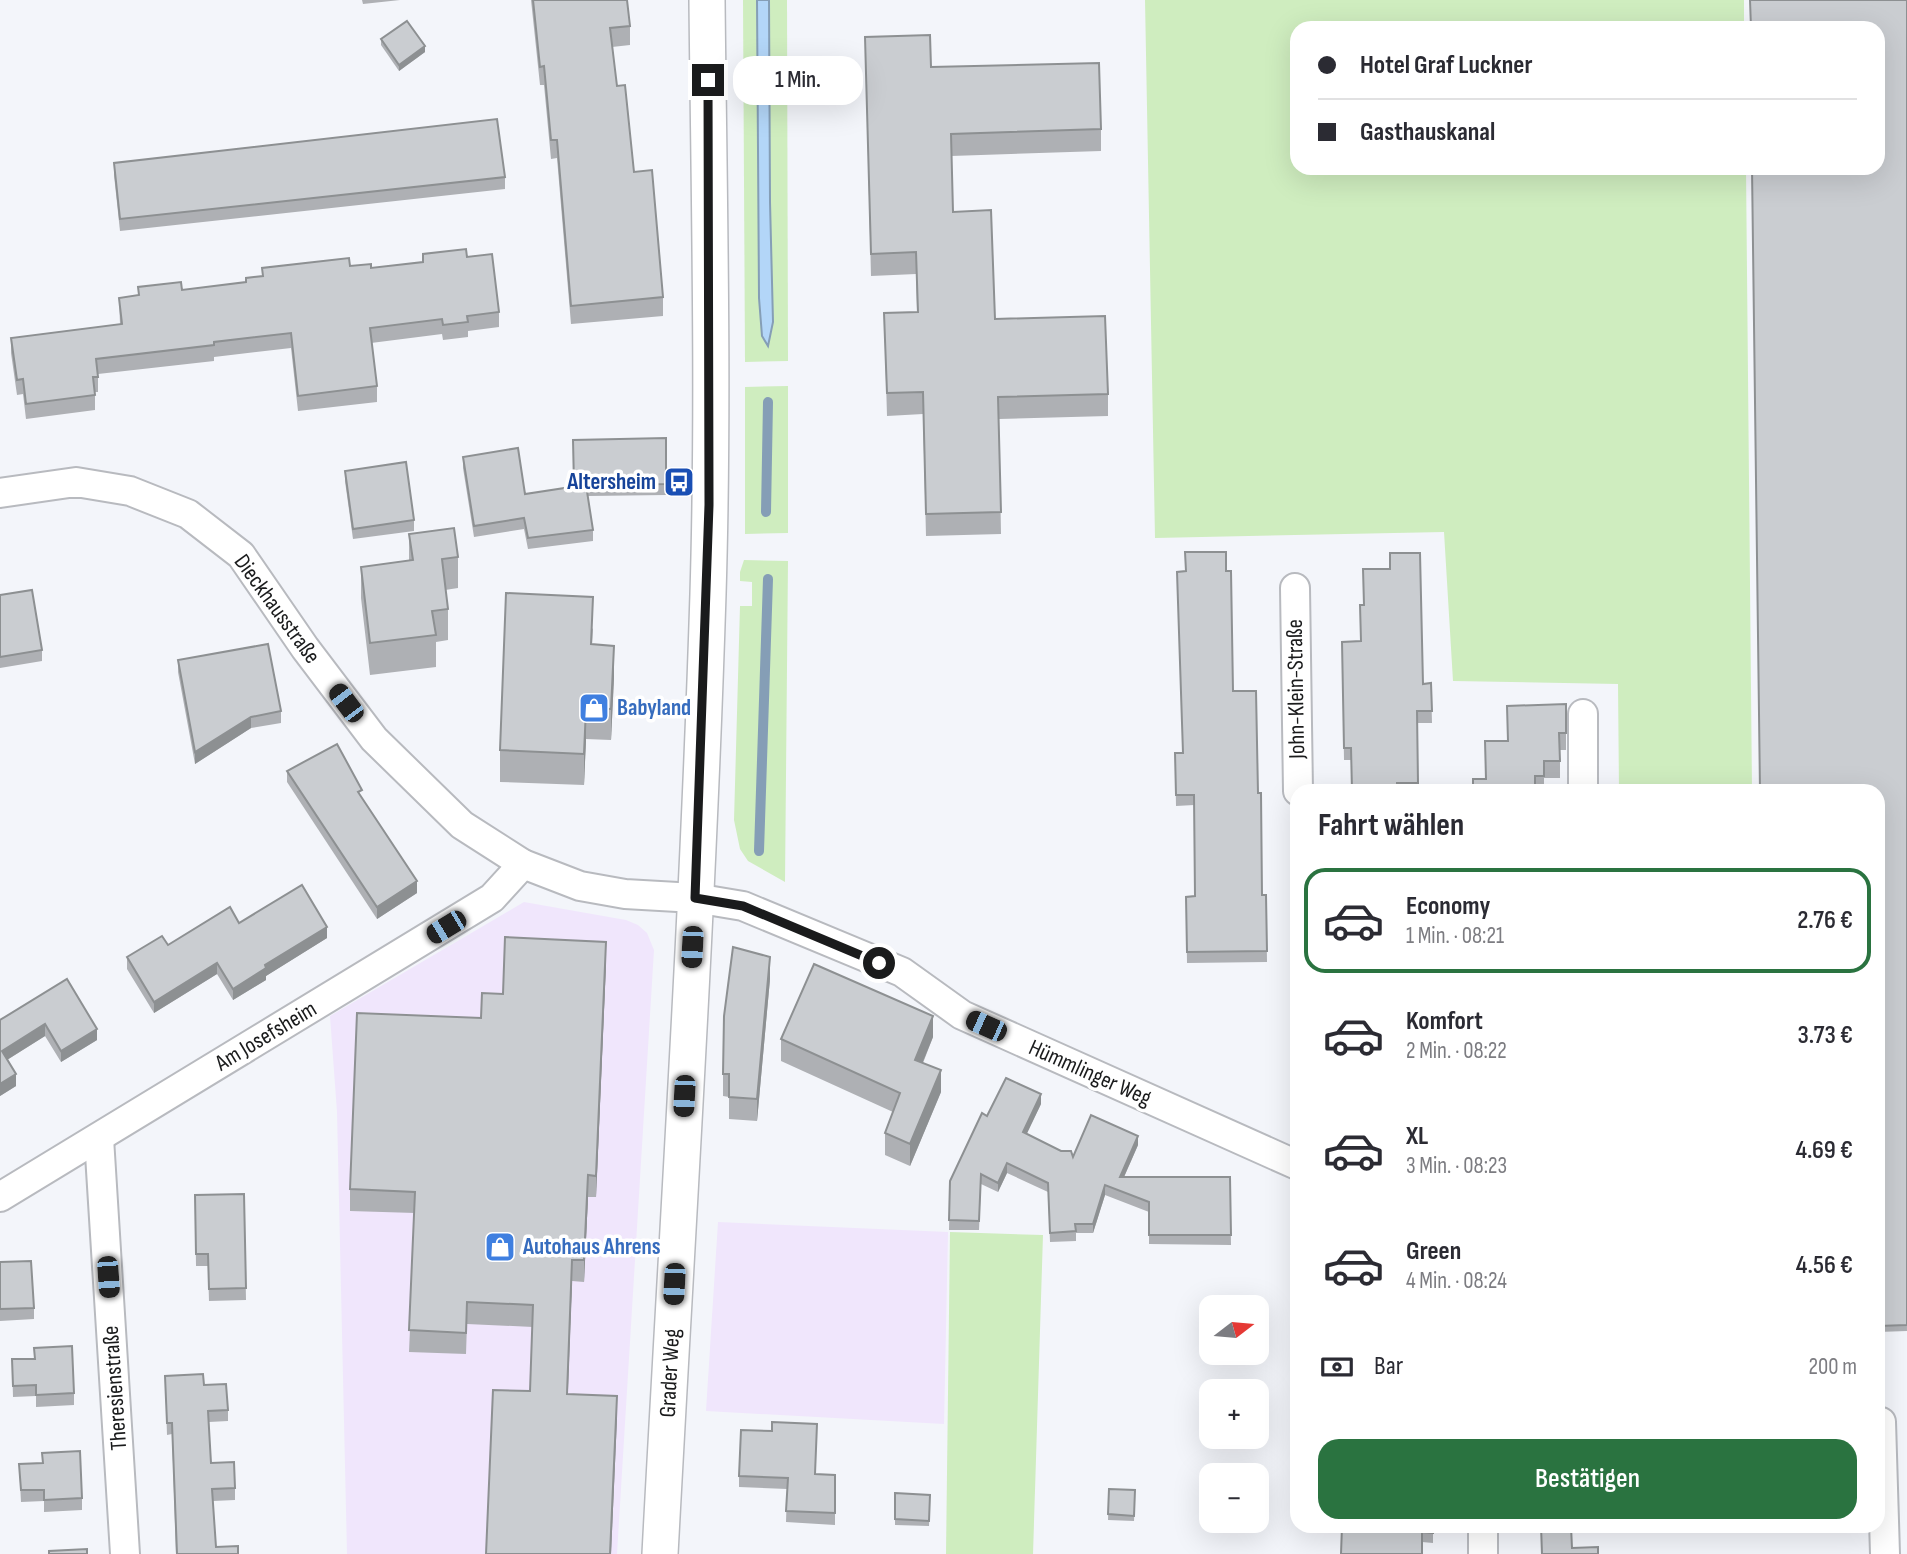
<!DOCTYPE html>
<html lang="de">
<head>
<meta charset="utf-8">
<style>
  :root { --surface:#fff; --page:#f2f2f3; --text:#2b2b33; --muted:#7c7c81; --line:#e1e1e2; --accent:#2a7340 }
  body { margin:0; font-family:"Sofia Sans Condensed",sans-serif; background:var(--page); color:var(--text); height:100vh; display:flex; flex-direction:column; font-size:26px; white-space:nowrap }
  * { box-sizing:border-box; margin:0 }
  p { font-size:23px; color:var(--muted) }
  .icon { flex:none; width:38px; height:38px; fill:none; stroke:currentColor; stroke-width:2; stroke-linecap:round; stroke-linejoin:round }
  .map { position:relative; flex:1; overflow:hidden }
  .side { position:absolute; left:1290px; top:784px; width:595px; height:749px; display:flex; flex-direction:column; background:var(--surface); border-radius:21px; box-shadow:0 7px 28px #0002 }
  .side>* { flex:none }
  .top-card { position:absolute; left:1290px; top:21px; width:595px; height:154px; border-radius:21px; box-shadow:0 7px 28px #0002; display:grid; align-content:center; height:154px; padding:0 28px; background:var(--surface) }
  .needle { width:46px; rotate:74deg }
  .controls { position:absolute; left:1199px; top:1295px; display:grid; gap:14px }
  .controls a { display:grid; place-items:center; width:70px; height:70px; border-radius:14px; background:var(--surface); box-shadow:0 7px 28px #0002; font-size:35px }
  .end { position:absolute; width:32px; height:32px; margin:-16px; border:9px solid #1a1b1c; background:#fff; box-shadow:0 0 0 4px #fff }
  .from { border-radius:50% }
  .bubble { position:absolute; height:49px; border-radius:21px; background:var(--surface); box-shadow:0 7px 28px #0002; font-size:23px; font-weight:600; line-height:49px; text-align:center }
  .car { position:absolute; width:21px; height:42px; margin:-21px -10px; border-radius:9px; box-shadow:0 0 5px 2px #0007; background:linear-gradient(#222 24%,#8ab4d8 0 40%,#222 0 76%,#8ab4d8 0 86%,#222 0) }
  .top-card b { display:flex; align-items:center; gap:24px; height:66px; font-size:26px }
  .top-card b+b { border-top:2px solid var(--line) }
  .top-card i { width:18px; height:18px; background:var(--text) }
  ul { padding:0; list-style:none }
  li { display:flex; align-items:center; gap:21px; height:105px; margin:0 14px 10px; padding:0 14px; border:4px solid transparent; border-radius:21px }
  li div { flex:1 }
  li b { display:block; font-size:26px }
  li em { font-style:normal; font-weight:600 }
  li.on { border-color:var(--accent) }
  li>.icon { width:63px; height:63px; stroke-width:1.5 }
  h2 { padding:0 28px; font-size:32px; line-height:84px }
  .pay { display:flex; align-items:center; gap:18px; height:77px; padding:0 28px; font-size:26px }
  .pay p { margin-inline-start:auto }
  .cta { display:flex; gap:14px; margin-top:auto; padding:14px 28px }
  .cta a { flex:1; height:80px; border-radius:21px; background:var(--accent); color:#fff; font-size:28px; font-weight:600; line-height:80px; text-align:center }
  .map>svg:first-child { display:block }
</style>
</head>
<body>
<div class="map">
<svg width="1907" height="1554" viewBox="0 0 1907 1554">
  <rect width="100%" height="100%" fill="#f3f5fa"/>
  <g fill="#f0e6fc">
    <polygon points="524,902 626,920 638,925 647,933 654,950 617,1554 347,1554 337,1112 330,1016"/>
    <polygon points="718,1222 948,1232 944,1424 706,1411"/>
  </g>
  <g fill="#cfedbf">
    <polygon points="743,0 787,0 788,361 745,362"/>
    <polygon points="1145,0 1744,0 1744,28 1297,28 1297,168 1746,168 1752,791 1619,791 1618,684 1453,681 1444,532 1155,538"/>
    <polygon points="788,386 788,533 745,534 745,387"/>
    <polygon points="744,560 788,561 785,882 748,861 740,849 734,820 740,606 752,606 752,582 740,581 740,572"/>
    <polygon points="950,1232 1043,1235 1033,1554 946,1554"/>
  </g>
  <polygon fill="#b3d6f8" stroke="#859eb6" stroke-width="2" points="757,0 769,0 770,202 773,322 768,346 762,336 759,298"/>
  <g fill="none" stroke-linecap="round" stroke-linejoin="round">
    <g stroke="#859eb6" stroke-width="10">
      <polyline points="766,512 768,402"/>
      <polyline points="759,851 768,579"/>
    </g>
    <g stroke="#b8babf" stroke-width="32">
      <g id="minor">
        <polyline points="0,493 76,482 130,491 188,514 241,555 305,648 374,739 462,825 523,864 580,886 625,894 695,898 743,906 902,972 962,1015 1297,1165"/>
        <polyline points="1295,588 1298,791"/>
        <polyline points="1583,714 1583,791"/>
        <polyline points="99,1138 125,1554"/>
        <polyline points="0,1197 492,898 523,864"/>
        <polyline points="1881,1422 1885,1554"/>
        <polyline points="1483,1554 1483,1526"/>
      </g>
    </g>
    <g stroke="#b8babf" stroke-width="38">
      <path id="tertiary" d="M660,1554C677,1234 698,914 708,594C714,396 709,198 707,0"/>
    </g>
    <use href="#minor" stroke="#fff" stroke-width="28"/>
    <use href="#tertiary" stroke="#fff" stroke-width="35"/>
  </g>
  <g fill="#aeb0b4">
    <polygon points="362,0 400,0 363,4"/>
    <polygon points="531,0 627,0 630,26 630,45 612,47 617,86 634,172 663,297 663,316 571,324 557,158 551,159 544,85 540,85"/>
    <polygon points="1907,0 1907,1331 1878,1332 1878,791"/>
    <polygon points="865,37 931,67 1101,129 1101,151 951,156 953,212 995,319 1108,394 1108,416 999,419 1001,534 926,536 923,414 887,416 884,313 917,312 916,274 871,276"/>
    <polygon points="381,39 425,52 399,71 381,45"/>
    <polygon points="114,163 505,177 505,189 120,231 114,175"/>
    <polygon points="423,254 467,257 499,312 499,327 468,331 468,337 443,340 442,334 371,343 377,386 377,402 298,411 291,348 214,357 214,361 98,374 98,392 95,392 95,410 26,419 23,394 17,395 11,353 11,338 120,324 119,298 138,295 138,287 182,290 246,282 350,266 371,268 423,262"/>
    <polygon points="666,438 666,495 588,496 593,530 593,541 528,549 524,529 474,537 463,468 463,457 525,494 574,487 573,440"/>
    <polygon points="345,471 414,520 414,531 353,539 345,481"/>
    <polygon points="409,534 458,557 458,588 445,590 448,609 448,640 436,642 436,667 370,675 361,598 361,567 409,561"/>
    <polygon points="1226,571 1233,691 1258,793 1262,895 1266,895 1267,962 1187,963 1186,897 1195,896 1194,805 1176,806 1175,753 1182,753"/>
    <polygon points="0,595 42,650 42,661 0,668"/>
    <polygon points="593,628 592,645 614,677 611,740 586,739 584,785 500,782 500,750"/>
    <polygon points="1360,641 1423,684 1431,683 1432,723 1417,723 1418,791 1351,791 1351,760 1344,760 1342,642"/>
    <polygon points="178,660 281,711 281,723 251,728 195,764 178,672"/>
    <polygon points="1566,704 1566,750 1560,750 1560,778 1544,778 1544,791 1473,791 1485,779 1485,741 1507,741 1507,706"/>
    <polygon points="287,771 362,798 417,893 377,919 287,782"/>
    <polygon points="239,923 327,938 266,976 266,980 233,1000 217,974 154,1013 127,969 127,957"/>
    <polygon points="606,963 596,1197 588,1197 584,1282 572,1281 567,1394 617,1418 530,1391 533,1327 467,1324 466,1354 409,1352 415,1213 350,1211 350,1189 481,1018 503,994"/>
    <polygon points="67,979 97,1040 61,1062 45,1036 7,1060 16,1086 0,1096 0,1020"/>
    <polygon points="770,979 757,1121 729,1119 729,1097 723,1096 723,1074"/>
    <polygon points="933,1037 923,1063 941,1092 910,1166 885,1155 885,1133 893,1112 781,1061 781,1039"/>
    <polygon points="1041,1104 1026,1134 1073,1157 1138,1145 1124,1177 1230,1177 1231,1245 1149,1244 1149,1212 1105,1195 1093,1233 1076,1233 1076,1241 1050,1242 1048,1192 1007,1173 998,1192 981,1184 979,1230 949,1230 950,1181 987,1116"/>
    <polygon points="244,1194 246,1300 209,1301 208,1266 196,1266 195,1195"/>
    <polygon points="0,1262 34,1308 34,1319 0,1321"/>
    <polygon points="34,1348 74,1393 74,1405 36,1407 36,1396 13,1397 12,1359 34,1359"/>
    <polygon points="165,1376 204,1385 228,1410 228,1421 209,1422 211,1463 235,1475 235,1500 213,1501 216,1547 176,1554 172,1434 167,1435"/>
    <polygon points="19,1464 82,1498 82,1510 44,1512 44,1501 21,1502"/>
    <polygon points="816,1474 835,1475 835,1525 786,1522 787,1489 739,1487 739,1476"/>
    <polygon points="1109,1489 1135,1490 1134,1521 1108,1520"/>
    <polygon points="895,1493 930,1495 929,1526 895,1525"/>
    <polygon points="1433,1526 1433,1543 1422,1542 1341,1554"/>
  </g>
  <g fill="#8d9092">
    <polygon points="425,46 425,52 399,71 399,65"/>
    <polygon points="614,646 614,677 611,740 611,709"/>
    <polygon points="586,708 586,739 584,785 584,754"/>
    <polygon points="251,717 251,728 195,764 195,752"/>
    <polygon points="417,881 417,893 377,919 377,907"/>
    <polygon points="327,927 327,938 266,976 266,980 233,1000 233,989 265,965"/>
    <polygon points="606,942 606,963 596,1197 596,1176"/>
    <polygon points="770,957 770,979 757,1121 757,1099"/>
    <polygon points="217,963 217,974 154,1013 154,1002"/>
    <polygon points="933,1016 933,1037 915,1081 915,1060"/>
    <polygon points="45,1024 45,1036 2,1063 2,1051"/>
    <polygon points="97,1029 97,1040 61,1062 61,1051"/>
    <polygon points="941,1070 941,1092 910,1166 910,1144"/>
    <polygon points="16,1074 16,1086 0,1096 0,1084"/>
    <polygon points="1041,1094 1041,1104 1023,1142 1023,1132"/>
    <polygon points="1138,1136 1138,1145 1120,1186 1120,1177"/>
    <polygon points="1007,1163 1007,1173 998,1192 998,1183"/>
    <polygon points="588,1175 588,1197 584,1282 584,1260"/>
    <polygon points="1105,1185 1105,1195 1093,1233 1093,1224"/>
    <polygon points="572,1260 572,1281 567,1416 567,1394"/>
    <polygon points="617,1396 617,1418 611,1554 610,1554"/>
  </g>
  <g fill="#cacdd1" stroke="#8d9092" stroke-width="2">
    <polygon points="533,0 627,0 630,26 610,28 617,86 625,85 634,172 652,170 663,297 571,306 557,140 551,140 544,66 540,67"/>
    <polygon points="1750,0 1907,0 1907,1325 1878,1326 1878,791 1760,791 1752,168 1878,168 1878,28 1751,28"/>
    <polygon points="407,21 425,46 399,65 381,39"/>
    <polygon points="930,35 931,67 1099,63 1101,129 951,134 953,212 991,210 995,319 1105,316 1108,394 998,397 1001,512 926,514 923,392 887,393 884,313 918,312 916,252 871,254 865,37"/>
    <polygon points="497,119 505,177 120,219 114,163"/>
    <polygon points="466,249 467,257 492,254 499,312 467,316 468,322 443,325 442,319 370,328 377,386 298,396 291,333 214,342 214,345 96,359 98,377 93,377 95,395 26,404 23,379 17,380 11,338 122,324 119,298 139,295 138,287 181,282 182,290 246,282 246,278 263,276 262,268 349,258 350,266 371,264 371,268 423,262 423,254"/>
    <polygon points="666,438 666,484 586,485 593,530 528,538 524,518 474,526 463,457 518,448 525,494 584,485 574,485 573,440"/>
    <polygon points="406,462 414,520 353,529 345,471"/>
    <polygon points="454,528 458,557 442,559 448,609 432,611 436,635 370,643 361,567 413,560 409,534"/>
    <polygon points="1185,552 1226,552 1226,571 1231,571 1233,691 1256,691 1258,793 1261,793 1262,895 1266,895 1267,951 1187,952 1186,897 1195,896 1194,795 1176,795 1175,753 1183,753 1177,572 1186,571"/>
    <polygon points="1390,553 1420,553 1423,684 1431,683 1432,711 1417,711 1418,783 1397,783 1397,791 1352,791 1351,748 1344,748 1342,642 1361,641 1360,605 1364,605 1363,569 1390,569"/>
    <polygon points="32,590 42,650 0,657 0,595"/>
    <polygon points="506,593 593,597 591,644 614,646 611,709 586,708 584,754 500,750"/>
    <polygon points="268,644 281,711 251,717 195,752 178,660"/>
    <polygon points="1566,704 1566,733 1559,733 1560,761 1544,761 1544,776 1535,776 1535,791 1473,791 1473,779 1486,779 1485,741 1508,741 1507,706"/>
    <polygon points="337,744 362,790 358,792 417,881 377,907 287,771"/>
    <polygon points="302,885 327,927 265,965 266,968 233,989 217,963 154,1002 127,957 162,936 168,945 230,907 239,923"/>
    <polygon points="505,937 606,942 596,1176 588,1175 584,1260 572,1260 567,1394 617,1396 610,1554 486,1554 493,1390 530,1391 533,1305 467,1302 466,1333 409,1330 415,1192 350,1189 357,1013 481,1018 482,993 503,994"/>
    <polygon points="733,947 770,957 757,1099 729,1097 729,1074 723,1074 724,1016"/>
    <polygon points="814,964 933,1016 915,1060 941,1070 910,1144 885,1133 900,1093 781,1039"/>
    <polygon points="67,979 97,1029 61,1051 45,1024 2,1051 16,1074 0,1084 0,1020"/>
    <polygon points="1006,1078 1041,1094 1023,1132 1061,1151 1071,1151 1073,1157 1091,1115 1138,1136 1120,1177 1230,1177 1231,1235 1149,1235 1149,1202 1105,1185 1093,1224 1075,1224 1076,1231 1050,1233 1048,1183 1007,1163 998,1183 981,1174 979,1221 949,1220 950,1181 982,1113 987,1116"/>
    <polygon points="244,1194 246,1288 209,1289 208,1254 196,1254 195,1195"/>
    <polygon points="31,1261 34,1308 0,1309 0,1262"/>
    <polygon points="72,1346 74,1393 36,1395 36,1385 13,1386 12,1359 35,1359 34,1348"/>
    <polygon points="203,1374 204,1385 226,1384 228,1410 208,1411 211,1463 234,1462 235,1488 212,1489 216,1547 238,1546 238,1554 177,1554 172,1423 167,1423 165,1376"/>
    <polygon points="772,1422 817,1424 815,1474 835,1475 835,1513 786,1511 788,1478 739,1476 741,1430 772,1431"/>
    <polygon points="80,1451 82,1498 44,1500 44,1490 21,1490 19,1464 43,1463 42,1453"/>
    <polygon points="1109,1489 1135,1490 1134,1516 1108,1514"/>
    <polygon points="895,1493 930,1495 929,1521 895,1519"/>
    <polygon points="1342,1526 1433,1526 1433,1533 1422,1532 1422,1554 1341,1554"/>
    <polygon points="1541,1526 1571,1526 1572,1548 1598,1547 1598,1554 1542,1554"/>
    <polygon points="87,1549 87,1554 49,1554 49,1551"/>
  </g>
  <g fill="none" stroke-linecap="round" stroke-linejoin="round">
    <polyline stroke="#1a1b1c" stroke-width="9" points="708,80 709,505 695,898 743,906 879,963"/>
  </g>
  <defs>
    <g id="bus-square" transform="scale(1.575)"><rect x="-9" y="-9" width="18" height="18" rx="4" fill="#1a4fb4" stroke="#fff"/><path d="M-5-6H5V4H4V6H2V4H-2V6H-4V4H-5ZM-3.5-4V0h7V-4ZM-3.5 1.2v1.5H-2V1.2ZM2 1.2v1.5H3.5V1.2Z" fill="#fff"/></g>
    <g id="shop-square" transform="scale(1.575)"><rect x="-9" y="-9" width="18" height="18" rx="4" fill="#3f7fe0" stroke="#fff"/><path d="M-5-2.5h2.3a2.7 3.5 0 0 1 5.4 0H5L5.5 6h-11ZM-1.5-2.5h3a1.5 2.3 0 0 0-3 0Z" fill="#fff"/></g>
  </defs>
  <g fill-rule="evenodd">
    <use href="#bus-square" x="679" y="482"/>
    <use href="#shop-square" x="594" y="708"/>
    <use href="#shop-square" x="500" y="1247"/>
  </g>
  <g text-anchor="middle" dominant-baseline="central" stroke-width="7" stroke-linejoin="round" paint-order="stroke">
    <g font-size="23" font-weight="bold" fill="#164399" stroke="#fff" text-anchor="end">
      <text x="656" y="482">Altersheim</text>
    </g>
    <g font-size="23" fill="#1a1b1c" stroke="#fff">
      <text transform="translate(277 609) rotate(54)">Dieckhausstraße</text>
      <text transform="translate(1296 689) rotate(-91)">John-Klein-Straße</text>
      <text transform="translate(266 1036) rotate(-31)">Am Josefsheim</text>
      <text transform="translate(1090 1073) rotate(24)">Hümmlinger Weg</text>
      <text transform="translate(670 1373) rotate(-87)">Grader Weg</text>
      <text transform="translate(115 1388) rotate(-94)">Theresienstraße</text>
    </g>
    <g font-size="23" font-weight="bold" fill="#366cbe" stroke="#fff" text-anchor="start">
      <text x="617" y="708">Babyland</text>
      <text x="523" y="1247">Autohaus Ahrens</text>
    </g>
  </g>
</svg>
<div class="controls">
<a><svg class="needle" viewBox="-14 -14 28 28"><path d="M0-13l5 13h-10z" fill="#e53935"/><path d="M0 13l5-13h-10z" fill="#7c7c81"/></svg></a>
<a>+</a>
<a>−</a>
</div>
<i class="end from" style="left:879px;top:963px"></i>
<i class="end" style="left:708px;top:80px"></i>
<div class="bubble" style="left:733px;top:56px;width:130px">1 Min.</div>
<i class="car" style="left:346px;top:703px;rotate:323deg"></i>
<i class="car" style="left:446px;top:927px;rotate:239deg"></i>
<i class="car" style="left:692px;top:947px;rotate:183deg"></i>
<i class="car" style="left:986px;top:1026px;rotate:294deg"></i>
<i class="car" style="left:684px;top:1096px;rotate:183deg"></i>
<i class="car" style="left:108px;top:1277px;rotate:176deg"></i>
<i class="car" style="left:674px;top:1284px;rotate:183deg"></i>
<div class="top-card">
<b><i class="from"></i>Hotel Graf Luckner</b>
<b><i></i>Gasthauskanal</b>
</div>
<section class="side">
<h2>Fahrt wählen</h2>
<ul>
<li class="on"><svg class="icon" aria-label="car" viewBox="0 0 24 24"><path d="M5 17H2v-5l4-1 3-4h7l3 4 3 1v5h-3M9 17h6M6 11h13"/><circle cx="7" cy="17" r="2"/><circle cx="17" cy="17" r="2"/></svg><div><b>Economy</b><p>1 Min. · 08:21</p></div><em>2.76 €</em></li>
<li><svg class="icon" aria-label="car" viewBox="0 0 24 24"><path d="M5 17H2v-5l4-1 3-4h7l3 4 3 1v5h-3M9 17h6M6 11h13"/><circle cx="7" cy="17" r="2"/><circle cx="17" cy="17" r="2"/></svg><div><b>Komfort</b><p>2 Min. · 08:22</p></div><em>3.73 €</em></li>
<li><svg class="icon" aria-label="car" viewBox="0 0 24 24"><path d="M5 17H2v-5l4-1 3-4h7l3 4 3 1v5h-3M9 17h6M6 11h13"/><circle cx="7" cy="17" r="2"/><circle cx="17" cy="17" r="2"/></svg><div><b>XL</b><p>3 Min. · 08:23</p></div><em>4.69 €</em></li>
<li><svg class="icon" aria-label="car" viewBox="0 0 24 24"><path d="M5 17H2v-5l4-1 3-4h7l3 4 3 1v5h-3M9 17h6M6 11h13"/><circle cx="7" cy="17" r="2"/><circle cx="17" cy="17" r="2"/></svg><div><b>Green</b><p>4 Min. · 08:24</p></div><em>4.56 €</em></li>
</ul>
<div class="pay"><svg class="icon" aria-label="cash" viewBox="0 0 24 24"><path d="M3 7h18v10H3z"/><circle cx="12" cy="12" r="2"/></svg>Bar<p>200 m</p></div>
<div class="cta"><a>Bestätigen</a></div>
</section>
</div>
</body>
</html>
